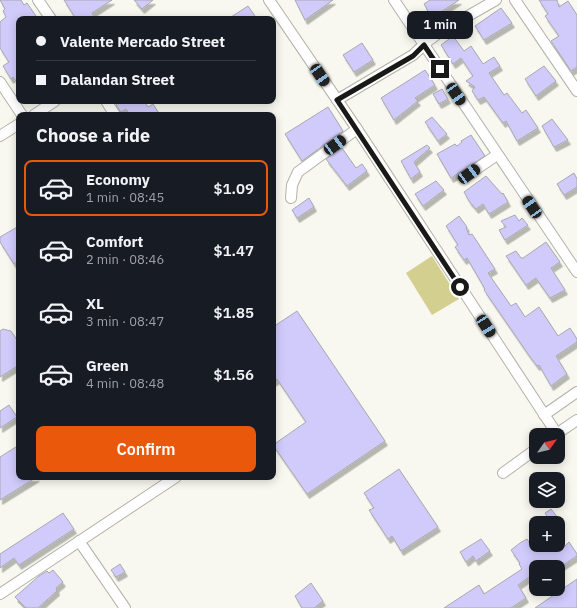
<!DOCTYPE html>
<html lang="en">
<head>
<meta charset="utf-8">
<style>
  :root { --surface:#171b24; --page:#20242c; --text:#f1f3f6; --muted:#9ea1a6; --line:#363941; --accent:#ea580c }
  body { margin:0; font-family:"IBM Plex Sans",sans-serif; background:var(--page); color:var(--text); height:100vh; display:flex; flex-direction:column; font-size:15px; white-space:nowrap }
  * { box-sizing:border-box; margin:0 }
  p { font-size:13px; color:var(--muted) }
  .icon { flex:none; width:22px; height:22px; fill:none; stroke:currentColor; stroke-width:2; stroke-linecap:round; stroke-linejoin:round }
  .map { position:relative; flex:1; overflow:hidden }
  .side { position:absolute; left:16px; top:112px; width:260px; height:368px; display:flex; flex-direction:column; background:var(--surface); border-radius:8px; box-shadow:0 2px 10px #0003 }
  .side>* { flex:none }
  .banner { position:absolute; left:16px; top:16px; width:260px; height:88px; border-radius:8px; box-shadow:0 2px 10px #0003; display:grid; align-content:center; height:88px; padding:0 20px; background:var(--surface) }
  .needle { width:26px; rotate:56deg }
  .controls { position:absolute; left:529px; top:428px; display:grid; gap:8px }
  .controls a { display:grid; place-items:center; width:36px; height:36px; border-radius:8px; background:var(--surface); box-shadow:0 2px 10px #0003; font-size:20px }
  .end { position:absolute; width:18px; height:18px; margin:-9px; border:5px solid #191917; background:#fff; box-shadow:0 0 0 2px #fff }
  .from { border-radius:50% }
  .bubble { position:absolute; height:28px; border-radius:8px; background:var(--surface); box-shadow:0 2px 10px #0003; font-size:13px; font-weight:600; line-height:28px; text-align:center }
  .car { position:absolute; width:12px; height:24px; margin:-12px -6px; border-radius:5px; box-shadow:0 0 3px 1px #0007; background:linear-gradient(#222 24%,#8ab4d8 0 40%,#222 0 76%,#8ab4d8 0 86%,#222 0) }
  .banner b { display:flex; align-items:center; gap:14px; height:38px; font-size:15px }
  .banner b+b { border-top:1px solid var(--line) }
  .banner i { width:10px; height:10px; background:var(--text) }
  ul { padding:0; list-style:none }
  li { display:flex; align-items:center; gap:12px; height:56px; margin:0 8px 6px; padding:0 12px; border:2px solid transparent; border-radius:8px }
  li div { flex:1 }
  li b { display:block; font-size:15px }
  li em { font-style:normal; font-weight:600 }
  li.active { border-color:var(--accent) }
  li>.icon { width:36px; height:36px; stroke-width:1.5 }
  h2 { padding:0 20px; font-size:18px; line-height:48px }
  .primary-button { display:flex; gap:8px; margin-top:auto; padding:8px 20px }
  .primary-button a { flex:1; height:46px; border-radius:8px; background:var(--accent); color:#fff; font-size:16px; font-weight:600; line-height:46px; text-align:center }
  .map>svg:first-child { display:block }
</style>
</head>
<body>
<div class="map">
<svg width="577" height="608" viewBox="0 0 577 608">
  <defs>
    <filter id="shadow"><feDropShadow dx="2.5" dy="4.5" stdDeviation="0" flood-color="#0004"/></filter>
  </defs>
  <rect width="100%" height="100%" fill="#f8f8f0"/>
  <polygon fill="#d3cf8f" points="432,256 459,299 432,315 406,273"/>
  <g fill="#d0cbfb" stroke="#a9a8af" filter="url(#shadow)">
    <polygon points="0,0 21,0 24,5 27,3 38,19 19,19 19,86 13,77 11,79 3,66 9,62 0,48 0,22 6,17 3,11 5,9"/>
    <polygon points="64,0 112,0 92,13 95,19 76,19"/>
    <polygon points="134,0 153,0 142,9"/>
    <polygon points="295,0 333,0 305,20"/>
    <polygon points="430,0 459,0 432,18 424,4"/>
    <polygon points="539,0 557,0 559,7 568,1 577,15 577,67 571,71 551,41 559,36 545,16 548,14"/>
    <polygon points="248,6 257,19 228,19"/>
    <polygon points="501,8 512,23 484,40 475,26"/>
    <polygon points="453,36 464,51 471,46 483,64 494,57 500,66 489,73 504,95 507,93 522,113 526,110 538,128 517,141 506,121 503,123 484,97 478,100 472,91 475,87 466,81 473,76 461,58 453,64 441,45"/>
    <polygon points="362,43 373,60 354,72 343,55"/>
    <polygon points="544,66 556,81 536,96 525,79"/>
    <polygon points="425,70 435,85 415,98 418,101 394,120 381,98"/>
    <polygon points="442,89 448,99 439,104 433,94"/>
    <polygon points="121,101 144,101 148,107 153,104 160,115 130,115 126,109 121,112 116,105"/>
    <polygon points="328,107 343,131 302,161 285,134"/>
    <polygon points="432,117 447,134 438,141 425,122"/>
    <polygon points="552,119 568,140 554,147 542,126"/>
    <polygon points="471,135 485,156 451,178 437,154 455,144 457,146 462,142 461,141"/>
    <polygon points="427,145 430,148 414,162 420,172 411,179 401,161"/>
    <polygon points="342,148 356,168 362,164 367,171 347,186 326,159"/>
    <polygon points="574,173 577,179 577,187 564,195 557,184"/>
    <polygon points="486,176 502,194 503,193 508,202 489,214 483,204 476,209 469,201 464,192"/>
    <polygon points="436,181 444,190 423,206 415,194"/>
    <polygon points="309,198 314,207 297,218 292,210"/>
    <polygon points="515,215 519,221 522,218 528,225 505,240 499,230 506,227 501,221"/>
    <polygon points="459,216 467,227 466,228 469,235 472,234 495,269 488,273 511,306 516,303 525,317 539,307 558,336 570,328 577,339 577,342 556,356 567,374 551,386 539,365 537,366 528,354 484,290 485,289 467,258 464,260 455,247 458,245 446,226"/>
    <polygon points="19,226 19,260 14,264 0,242 0,237"/>
    <polygon points="546,242 560,262 551,268 565,290 550,298 536,278 526,285 506,256 516,251 521,258 523,258"/>
    <polygon points="297,311 385,441 307,494 273,445 306,422 277,379 273,382 273,327"/>
    <polygon points="3,329 11,331 19,343 19,365 0,377 0,331"/>
    <polygon points="9,405 17,417 0,428 0,411"/>
    <polygon points="19,445 19,477 37,477 0,500 0,457"/>
    <polygon points="399,469 438,527 401,551 392,536 388,539 369,510 374,508 364,493"/>
    <polygon points="551,509 558,518 550,522 545,513"/>
    <polygon points="63,513 74,529 19,565 14,558 0,568 0,554"/>
    <polygon points="558,535 565,546 569,542 577,554 577,556 560,567 531,567 535,573 518,585 526,598 511,608 444,608 479,585 484,594 522,569 519,564 520,563 511,550 520,543 527,539 531,545 558,545"/>
    <polygon points="481,539 490,551 476,561 473,556 466,562 460,552"/>
    <polygon points="120,564 125,572 116,577 111,570"/>
    <polygon points="53,570 63,582 56,588 57,591 38,608 26,608 15,597 39,576 47,571 49,573"/>
    <polygon points="577,579 577,608 535,608"/>
    <polygon points="311,583 323,601 314,608 302,608 295,596"/>
  </g>
  <g fill="none" stroke-linecap="round" stroke-linejoin="round">
    <g stroke="#b2b2ab" stroke-width="12">
      <g id="street">
        <polyline points="38,0 51,19"/>
        <polyline points="269,0 357,129 557,434"/>
        <polyline points="394,0 577,272"/>
        <polyline points="515,0 577,91"/>
        <polyline points="0,82 22,115"/>
        <polyline points="337,100 413,55 428,41 440,32 496,0"/>
        <polyline points="106,101 115,115"/>
        <polyline points="34,115 55,101"/>
        <polyline points="0,136 19,124"/>
        <polyline points="469,174 497,155"/>
        <polyline points="291,198 292,185 298,172 357,129"/>
        <polyline points="544,415 577,392"/>
        <polyline points="555,435 577,420"/>
        <polyline points="503,473 536,449"/>
        <polyline points="79,541 125,608"/>
        <polyline points="0,594 176,477"/>
      </g>
    </g>
    <use href="#street" stroke="#fff" stroke-width="10"/>
  </g>
  <g fill="none" stroke-linecap="round" stroke-linejoin="round">
    <polyline stroke="#191917" stroke-width="5" points="440,69 424,45 413,56 337,100 460,287"/>
  </g>
</svg>
<div class="controls">
<a><svg class="needle" viewBox="-14 -14 28 28"><path d="M0-13l5 13h-10z" fill="#e53935"/><path d="M0 13l5-13h-10z" fill="#9ea1a6"/></svg></a>
<a><svg class="icon" aria-label="layers" viewBox="0 0 24 24"><path d="M12 4l9 5-9 5-9-5zM3 14l9 5 9-5"/></svg></a>
<a>+</a>
<a>−</a>
</div>
<i class="end from" style="left:460px;top:287px"></i>
<i class="end" style="left:440px;top:69px"></i>
<div class="bubble" style="left:407px;top:11px;width:66px">1 min</div>
<i class="car" style="left:320px;top:75px;rotate:146deg"></i>
<i class="car" style="left:456px;top:94px;rotate:146deg"></i>
<i class="car" style="left:335px;top:145px;rotate:54deg"></i>
<i class="car" style="left:469px;top:174px;rotate:54deg"></i>
<i class="car" style="left:532px;top:207px;rotate:326deg"></i>
<i class="car" style="left:486px;top:326px;rotate:147deg"></i>
<div class="banner">
<b><i class="from"></i>Valente Mercado Street</b>
<b><i></i>Dalandan Street</b>
</div>
<section class="side">
<h2>Choose a ride</h2>
<ul>
<li class="active"><svg class="icon" aria-label="car" viewBox="0 0 24 24"><path d="M5 17H2v-5l4-1 3-4h7l3 4 3 1v5h-3M9 17h6M6 11h13"/><circle cx="7" cy="17" r="2"/><circle cx="17" cy="17" r="2"/></svg><div><b>Economy</b><p>1 min · 08:45</p></div><em>$1.09</em></li>
<li><svg class="icon" aria-label="car" viewBox="0 0 24 24"><path d="M5 17H2v-5l4-1 3-4h7l3 4 3 1v5h-3M9 17h6M6 11h13"/><circle cx="7" cy="17" r="2"/><circle cx="17" cy="17" r="2"/></svg><div><b>Comfort</b><p>2 min · 08:46</p></div><em>$1.47</em></li>
<li><svg class="icon" aria-label="car" viewBox="0 0 24 24"><path d="M5 17H2v-5l4-1 3-4h7l3 4 3 1v5h-3M9 17h6M6 11h13"/><circle cx="7" cy="17" r="2"/><circle cx="17" cy="17" r="2"/></svg><div><b>XL</b><p>3 min · 08:47</p></div><em>$1.85</em></li>
<li><svg class="icon" aria-label="car" viewBox="0 0 24 24"><path d="M5 17H2v-5l4-1 3-4h7l3 4 3 1v5h-3M9 17h6M6 11h13"/><circle cx="7" cy="17" r="2"/><circle cx="17" cy="17" r="2"/></svg><div><b>Green</b><p>4 min · 08:48</p></div><em>$1.56</em></li>
</ul>
<div class="primary-button"><a>Confirm</a></div>
</section>
</div>
</body>
</html>
